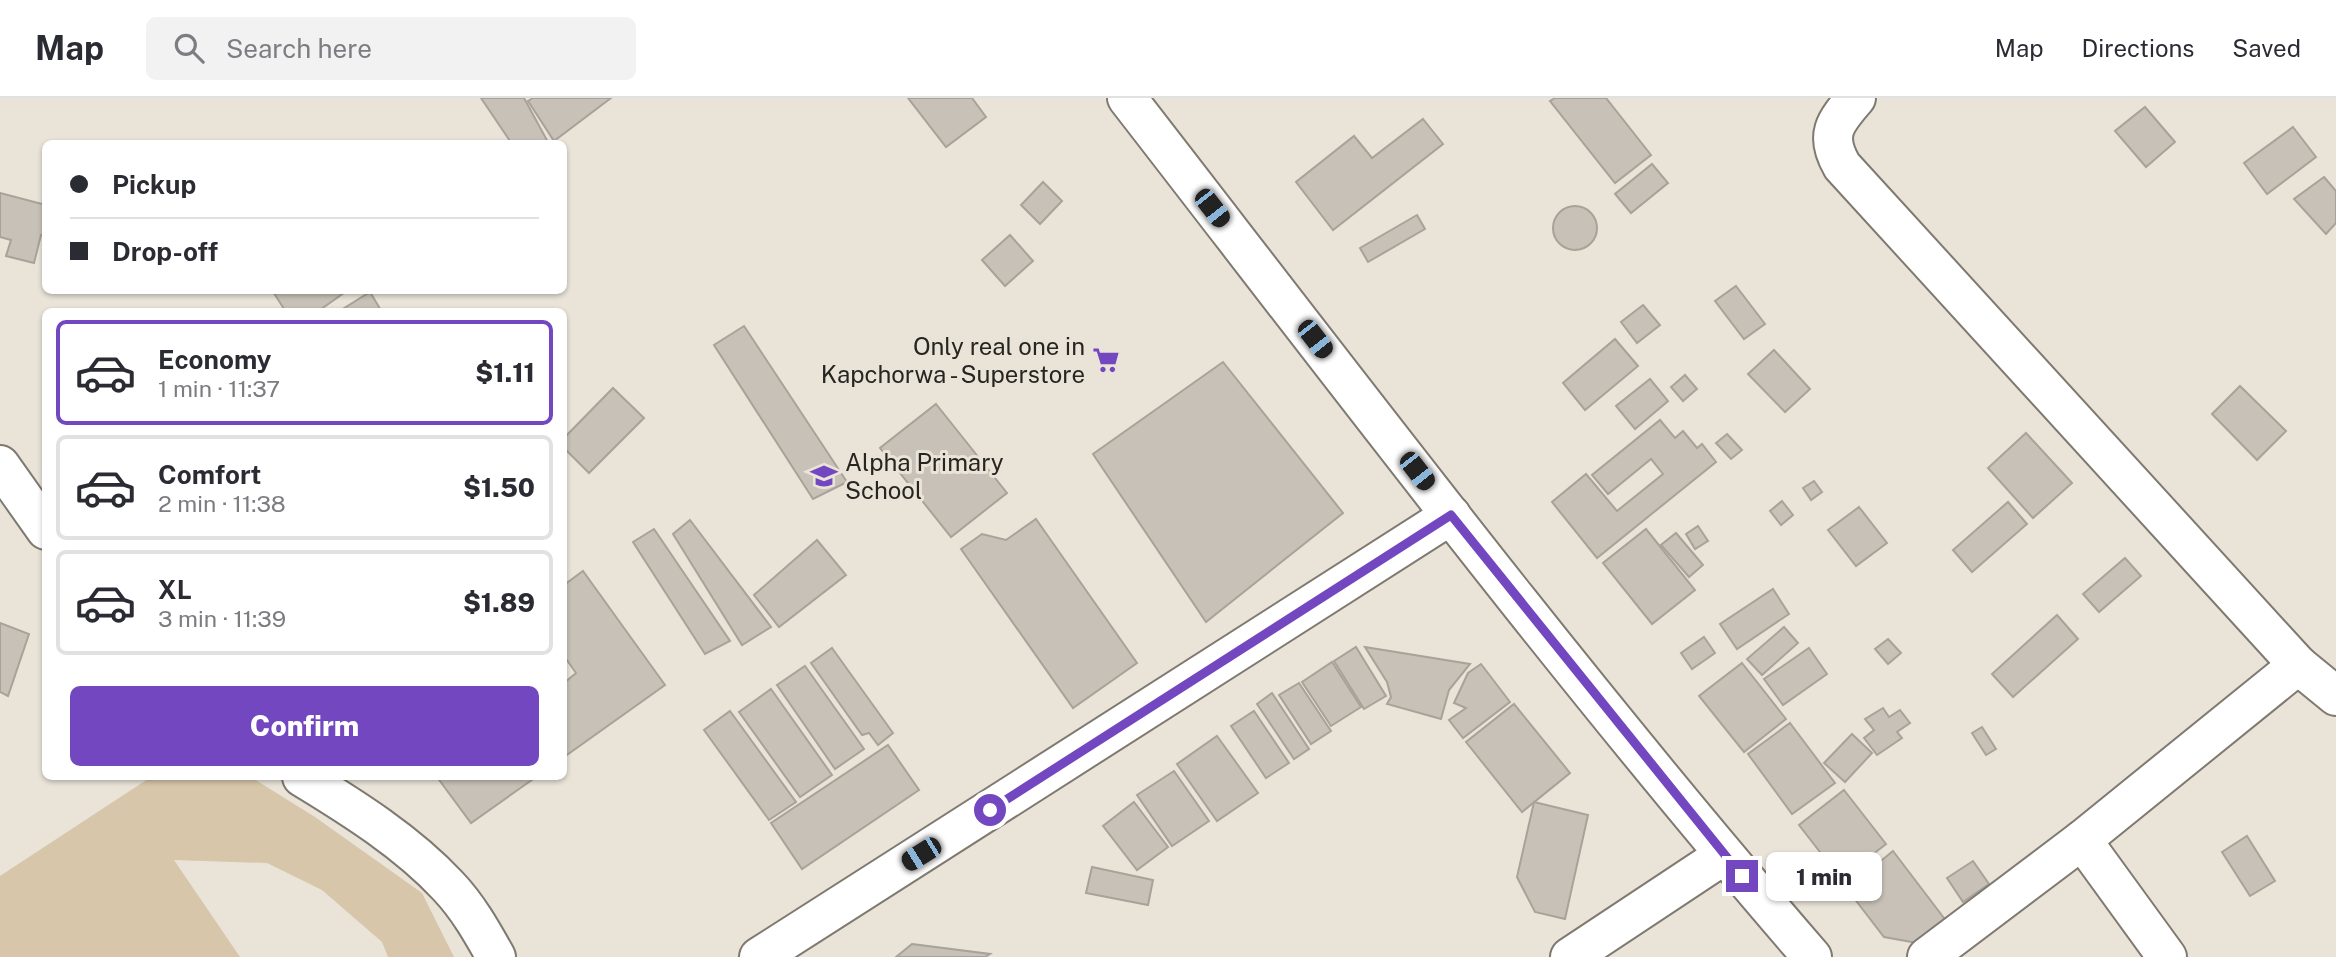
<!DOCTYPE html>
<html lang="en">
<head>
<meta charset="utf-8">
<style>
  :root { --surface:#fff; --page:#f2f2f3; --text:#2b2b33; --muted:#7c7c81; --line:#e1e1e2; --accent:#7347c0 }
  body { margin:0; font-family:"Public Sans",sans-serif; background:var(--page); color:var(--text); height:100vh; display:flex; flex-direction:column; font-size:26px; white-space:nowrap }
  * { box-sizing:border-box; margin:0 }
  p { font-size:23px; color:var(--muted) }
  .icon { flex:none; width:38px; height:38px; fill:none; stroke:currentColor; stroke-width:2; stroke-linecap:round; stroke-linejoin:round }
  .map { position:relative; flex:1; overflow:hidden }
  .sheet { position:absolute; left:42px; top:210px; width:525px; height:472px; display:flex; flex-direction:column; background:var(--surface); border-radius:10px; box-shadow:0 2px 5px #0004 }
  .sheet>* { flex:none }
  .hud { position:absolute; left:42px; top:42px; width:525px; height:154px; border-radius:10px; box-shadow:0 2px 5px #0004; display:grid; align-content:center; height:154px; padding:0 28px; background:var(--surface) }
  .end { position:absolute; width:32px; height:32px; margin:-16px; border:9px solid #7347c0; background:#fff; box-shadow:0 0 0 4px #fff }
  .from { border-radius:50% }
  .bubble { position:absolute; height:49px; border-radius:10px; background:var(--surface); box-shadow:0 2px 5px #0004; font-size:23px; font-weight:800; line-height:49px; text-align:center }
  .car { position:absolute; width:21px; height:42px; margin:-21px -10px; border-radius:9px; box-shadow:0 0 5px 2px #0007; background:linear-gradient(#222 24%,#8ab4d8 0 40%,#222 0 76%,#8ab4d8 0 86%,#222 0) }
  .hud b { display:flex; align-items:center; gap:24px; height:66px; font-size:26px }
  .hud b+b { border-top:2px solid var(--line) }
  .hud i { width:18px; height:18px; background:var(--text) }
  ul { padding:12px 0 0; list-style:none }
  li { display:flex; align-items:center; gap:21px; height:105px; margin:0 14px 10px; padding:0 14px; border:4px solid var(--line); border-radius:10px }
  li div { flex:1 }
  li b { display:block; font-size:26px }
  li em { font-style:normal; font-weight:800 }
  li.active { border-color:var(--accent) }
  li>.icon { width:63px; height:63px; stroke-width:1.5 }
  .primary-button { display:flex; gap:14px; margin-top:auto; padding:14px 28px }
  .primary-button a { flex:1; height:80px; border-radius:10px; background:var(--accent); color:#fff; font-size:28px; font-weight:800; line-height:80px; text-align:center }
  header { display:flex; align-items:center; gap:42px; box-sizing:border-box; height:98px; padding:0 35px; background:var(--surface); border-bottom:2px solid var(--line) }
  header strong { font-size:33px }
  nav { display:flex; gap:38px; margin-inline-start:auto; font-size:24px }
  .search { width:490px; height:63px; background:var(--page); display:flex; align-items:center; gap:18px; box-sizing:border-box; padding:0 24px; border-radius:10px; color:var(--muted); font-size:26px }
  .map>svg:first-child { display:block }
</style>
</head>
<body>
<header>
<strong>Map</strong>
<div class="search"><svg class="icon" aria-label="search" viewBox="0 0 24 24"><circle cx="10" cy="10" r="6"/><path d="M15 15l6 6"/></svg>Search here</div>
<nav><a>Map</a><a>Directions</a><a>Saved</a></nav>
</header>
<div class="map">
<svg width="2336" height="859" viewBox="0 0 2336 859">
  <rect width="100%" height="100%" fill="#e9e3d8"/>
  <polygon fill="#d7c6aa" points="151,679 251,679 315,719 422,795 454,859 388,859 382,844 322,792 267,765 174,762 240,859 0,859 0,778"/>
  <g fill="#c7c1b7" stroke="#a8a298" stroke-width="2">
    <polygon points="481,0 524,0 549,46 512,46"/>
    <polygon points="533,0 611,0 554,43 528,3"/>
    <polygon points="908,0 972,0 986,19 946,49"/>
    <polygon points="1555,0 1606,0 1651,57 1615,85 1550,3"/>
    <polygon points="2145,9 2175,44 2146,69 2115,33"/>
    <polygon points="1423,21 1443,46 1333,132 1296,84 1354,38 1372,60"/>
    <polygon points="2293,29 2316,59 2267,96 2244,65"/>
    <polygon points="1652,66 1668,85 1631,115 1615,96"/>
    <polygon points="2324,79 2336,93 2336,125 2326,136 2294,101"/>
    <polygon points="1043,84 1062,103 1040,126 1021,107"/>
    <polygon points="0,95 46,107 46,138 41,137 34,165 6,158 11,142 0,139"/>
    <circle cx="1575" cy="130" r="22"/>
    <polygon points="1417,117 1425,131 1368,164 1360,150"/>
    <polygon points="1010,137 1033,163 1005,188 982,162"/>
    <polygon points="1736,188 1765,226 1744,241 1715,203"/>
    <polygon points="272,192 348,192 317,214 286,214"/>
    <polygon points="370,194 382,214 338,214"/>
    <polygon points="1643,207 1660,227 1637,245 1621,224"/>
    <polygon points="744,228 847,384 813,401 714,247"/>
    <polygon points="1615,241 1638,268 1585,312 1563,285"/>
    <polygon points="1774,252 1810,291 1785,314 1748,276"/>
    <polygon points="1223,264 1343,415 1206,524 1093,356"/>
    <polygon points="1685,277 1697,291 1683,303 1671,289"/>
    <polygon points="1650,281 1668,303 1635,331 1616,308"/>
    <polygon points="2240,288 2286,333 2257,362 2212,316"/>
    <polygon points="613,290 644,320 589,375 564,350 564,340"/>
    <polygon points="936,306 1007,395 951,439 880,350"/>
    <polygon points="1660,322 1675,340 1683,333 1697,350 1702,346 1716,364 1597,460 1552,404 1586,376 1617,413 1663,376 1651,361 1608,396 1592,377"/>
    <polygon points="2026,335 2072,385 2033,420 1988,370"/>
    <polygon points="1727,336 1742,352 1731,361 1716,345"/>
    <polygon points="1814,383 1822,394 1811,402 1803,390"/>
    <polygon points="1782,403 1793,417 1781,427 1770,413"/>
    <polygon points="2008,404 2027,426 1972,474 1953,452"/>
    <polygon points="1859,409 1887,445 1856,468 1828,432"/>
    <polygon points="1036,421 1137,565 1073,610 961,451 982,436 1006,442"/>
    <polygon points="690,422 771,529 742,547 673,436"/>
    <polygon points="1698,428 1708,443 1695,451 1686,436"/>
    <polygon points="654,431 730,543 705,556 633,444"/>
    <polygon points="1646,431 1695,492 1652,526 1603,465"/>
    <polygon points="1676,435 1703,467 1689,479 1661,447"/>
    <polygon points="817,442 846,477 779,529 754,497"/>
    <polygon points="2125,460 2141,478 2099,514 2083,496"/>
    <polygon points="583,473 665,587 564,659 564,585 576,575 564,558 564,487"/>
    <polygon points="1773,491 1789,516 1737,551 1720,526"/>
    <polygon points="2057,517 2078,541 2013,599 1992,576"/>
    <polygon points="0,525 29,536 8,598 0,594"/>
    <polygon points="1784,529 1798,545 1762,577 1747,561"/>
    <polygon points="1704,539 1715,555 1692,571 1681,555"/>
    <polygon points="1888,541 1901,555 1888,566 1875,551"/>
    <polygon points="1356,549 1386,598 1364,611 1334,563"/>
    <polygon points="1365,549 1470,566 1449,592 1441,621 1387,606 1391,599 1387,584"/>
    <polygon points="832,550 893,635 878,647 869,635 862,637 811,565"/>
    <polygon points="1809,550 1827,576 1783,607 1764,581"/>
    <polygon points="1332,564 1361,609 1331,628 1302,584"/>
    <polygon points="1742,565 1786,621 1744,654 1699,598"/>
    <polygon points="1481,566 1510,604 1463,640 1449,622 1466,610 1454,605 1468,575"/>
    <polygon points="805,568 864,651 835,671 777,587"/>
    <polygon points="1299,585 1331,633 1311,646 1279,597"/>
    <polygon points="771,591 832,677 800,699 739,614"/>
    <polygon points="1272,595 1309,651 1294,661 1257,606"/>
    <polygon points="1514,606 1570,675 1522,714 1466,644"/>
    <polygon points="1883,610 1889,619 1900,612 1910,625 1897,634 1902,640 1877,657 1864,640 1874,632 1865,621"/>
    <polygon points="730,613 796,704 769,722 704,632"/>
    <polygon points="1254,613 1289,665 1266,680 1231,628"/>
    <polygon points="1790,625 1835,685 1792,716 1748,656"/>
    <polygon points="1982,629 1996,651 1986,657 1972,635"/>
    <polygon points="1852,636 1872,655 1845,684 1824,665"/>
    <polygon points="1217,638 1258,695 1217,723 1177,666"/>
    <polygon points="888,647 919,692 802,771 771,725"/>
    <polygon points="1174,673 1209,723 1172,748 1137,697"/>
    <polygon points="437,679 536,679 471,725"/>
    <polygon points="1844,692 1886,746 1841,781 1799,727"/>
    <polygon points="1134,704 1168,749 1137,772 1103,728"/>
    <polygon points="1534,704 1588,717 1565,821 1535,814 1517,779"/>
    <polygon points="2247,738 2275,783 2250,798 2222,754"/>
    <polygon points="1893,753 1953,832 1928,847 1884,839 1847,791"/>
    <polygon points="1973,763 1989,786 1963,804 1947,780"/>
    <polygon points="1092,769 1153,782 1148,807 1086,795"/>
    <polygon points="912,846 990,856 985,859 896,859"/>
  </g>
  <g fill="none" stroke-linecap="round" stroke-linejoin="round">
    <g stroke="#7f7970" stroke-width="42">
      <g id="minor">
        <path d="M1856,0C1835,24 1824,37 1842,68L2298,567"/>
        <polyline points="0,367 46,432"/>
        <path d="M302,679C353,710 407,744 448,788C468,809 482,834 496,859"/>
        <polyline points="2082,742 2167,859"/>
        <polyline points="759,859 1451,417"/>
        <polyline points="1570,859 1724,757"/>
        <polyline points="1927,859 2082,742 2298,567 2336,598"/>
      </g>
    </g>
    <g stroke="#7f7970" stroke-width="42">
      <path id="major" d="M1127,0C1351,289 1573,583 1812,859"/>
    </g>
    <use href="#minor" stroke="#fff" stroke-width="38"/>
    <use href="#major" stroke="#fff" stroke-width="38"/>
  </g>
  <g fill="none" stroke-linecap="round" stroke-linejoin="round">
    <polyline stroke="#7347c0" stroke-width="9" points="990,712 1451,417 1742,778"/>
  </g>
  <defs>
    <g id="supermarket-bare" transform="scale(2.1)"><path d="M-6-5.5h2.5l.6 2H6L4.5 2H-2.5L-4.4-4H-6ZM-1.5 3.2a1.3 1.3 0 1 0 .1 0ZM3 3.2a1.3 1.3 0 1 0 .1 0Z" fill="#7347c0" stroke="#e9e3d8" stroke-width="2.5" paint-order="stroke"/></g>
    <g id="school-bare" transform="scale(2.1)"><path d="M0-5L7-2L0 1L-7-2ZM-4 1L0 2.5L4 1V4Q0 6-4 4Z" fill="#7347c0" stroke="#e9e3d8" stroke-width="2.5" paint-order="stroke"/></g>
  </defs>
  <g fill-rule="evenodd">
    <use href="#supermarket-bare" x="1106" y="262"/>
    <use href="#school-bare" x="824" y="378"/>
  </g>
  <g text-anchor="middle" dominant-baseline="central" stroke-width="6" stroke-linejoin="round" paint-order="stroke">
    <g font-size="24" fill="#272521" stroke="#e9e3d8" text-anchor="end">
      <text x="1085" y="248">Only real one in<tspan x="1085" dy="28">Kapchorwa - Superstore</tspan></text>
      <text x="845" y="364" text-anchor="start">Alpha Primary<tspan x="845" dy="28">School</tspan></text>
    </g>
  </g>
</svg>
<i class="end from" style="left:990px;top:712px"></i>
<i class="end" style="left:1742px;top:778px"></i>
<div class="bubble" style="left:1766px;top:754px;width:116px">1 min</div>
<i class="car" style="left:1212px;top:110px;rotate:142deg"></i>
<i class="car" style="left:1315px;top:241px;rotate:142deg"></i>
<i class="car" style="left:1417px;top:373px;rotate:142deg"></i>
<i class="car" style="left:921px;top:756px;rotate:238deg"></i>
<div class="hud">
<b><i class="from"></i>Pickup</b>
<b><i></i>Drop-off</b>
</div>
<section class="sheet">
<ul>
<li class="active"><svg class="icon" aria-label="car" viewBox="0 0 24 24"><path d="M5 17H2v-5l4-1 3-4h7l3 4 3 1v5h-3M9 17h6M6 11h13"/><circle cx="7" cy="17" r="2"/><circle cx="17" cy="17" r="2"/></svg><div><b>Economy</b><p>1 min · 11:37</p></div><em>$1.11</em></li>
<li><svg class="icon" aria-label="car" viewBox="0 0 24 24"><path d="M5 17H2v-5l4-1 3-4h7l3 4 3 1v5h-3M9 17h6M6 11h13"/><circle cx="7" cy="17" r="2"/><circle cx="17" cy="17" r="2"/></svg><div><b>Comfort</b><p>2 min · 11:38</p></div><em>$1.50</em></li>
<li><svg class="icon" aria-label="car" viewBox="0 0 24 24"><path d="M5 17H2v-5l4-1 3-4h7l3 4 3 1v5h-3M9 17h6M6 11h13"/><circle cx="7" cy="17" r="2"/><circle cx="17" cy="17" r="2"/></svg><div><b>XL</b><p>3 min · 11:39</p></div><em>$1.89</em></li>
</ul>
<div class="primary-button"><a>Confirm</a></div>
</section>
</div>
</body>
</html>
